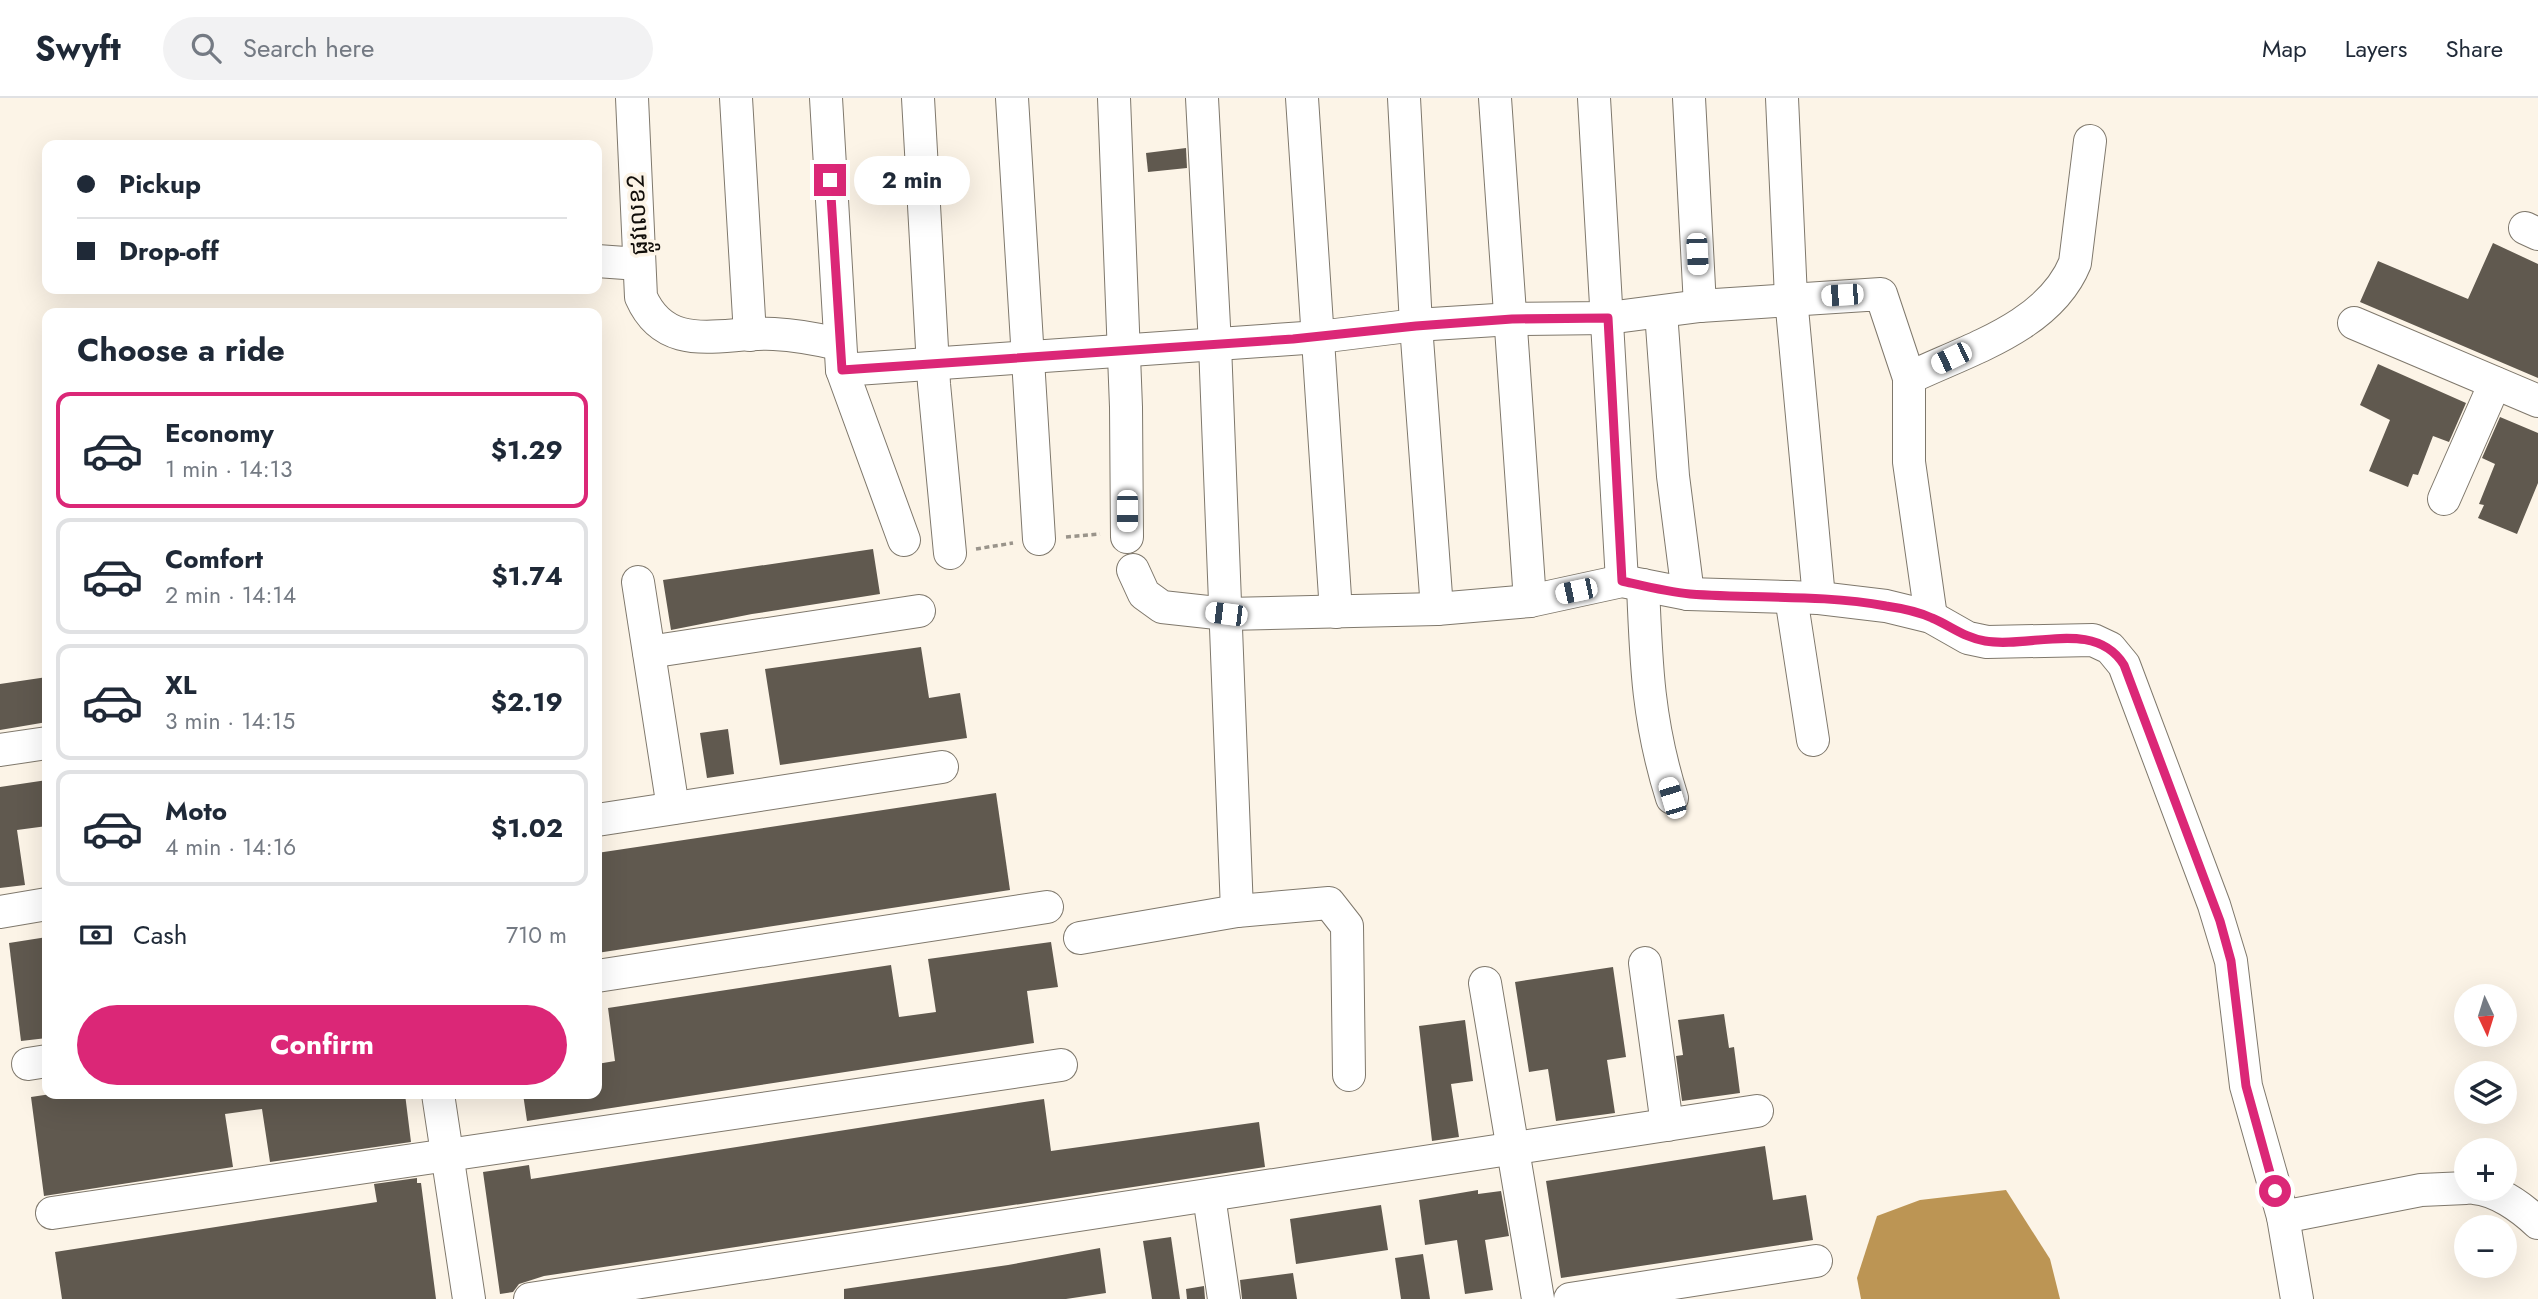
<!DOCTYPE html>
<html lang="en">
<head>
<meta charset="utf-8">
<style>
  :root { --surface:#fff; --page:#f2f2f3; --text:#1f2937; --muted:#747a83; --line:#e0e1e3; --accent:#db2777 }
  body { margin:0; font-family:Jost,"Noto Sans Khmer",sans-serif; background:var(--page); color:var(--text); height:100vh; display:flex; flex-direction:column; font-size:26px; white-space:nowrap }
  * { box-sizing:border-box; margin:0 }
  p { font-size:23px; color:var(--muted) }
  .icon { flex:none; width:38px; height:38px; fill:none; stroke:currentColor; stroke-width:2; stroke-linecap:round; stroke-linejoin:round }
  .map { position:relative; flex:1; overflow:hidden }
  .details { position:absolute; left:42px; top:210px; width:560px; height:791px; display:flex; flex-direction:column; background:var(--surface); border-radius:14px; box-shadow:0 7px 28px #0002 }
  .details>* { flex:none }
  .hud { position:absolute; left:42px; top:42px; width:560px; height:154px; border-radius:14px; box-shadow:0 7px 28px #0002; display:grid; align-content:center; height:154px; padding:0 35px; background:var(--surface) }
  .needle { width:46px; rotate:176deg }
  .fabs { position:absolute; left:2454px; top:886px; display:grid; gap:14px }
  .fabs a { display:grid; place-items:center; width:63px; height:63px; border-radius:50%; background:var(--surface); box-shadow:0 7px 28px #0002; font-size:35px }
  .end { position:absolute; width:32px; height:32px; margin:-16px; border:9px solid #db2777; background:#fff; box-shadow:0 0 0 4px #fff }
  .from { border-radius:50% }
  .bubble { position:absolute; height:49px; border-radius:24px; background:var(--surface); box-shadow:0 7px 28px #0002; font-size:23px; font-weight:700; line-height:49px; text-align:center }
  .car { position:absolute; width:21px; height:42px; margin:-21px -10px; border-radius:9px; box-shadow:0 0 5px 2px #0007; background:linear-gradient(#fff 24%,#345 0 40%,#fff 0 76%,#345 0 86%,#fff 0) }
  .hud b { display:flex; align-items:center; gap:24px; height:66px; font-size:26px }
  .hud b+b { border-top:2px solid var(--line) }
  .hud i { width:18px; height:18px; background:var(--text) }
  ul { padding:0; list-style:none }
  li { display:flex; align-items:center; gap:21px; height:116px; margin:0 14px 10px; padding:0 21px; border:4px solid var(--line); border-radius:14px }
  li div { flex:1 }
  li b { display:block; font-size:26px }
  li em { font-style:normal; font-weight:700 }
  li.active { border-color:var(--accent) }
  li>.icon { width:63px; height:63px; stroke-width:1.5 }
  h2 { padding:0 35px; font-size:32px; line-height:84px }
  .pay { display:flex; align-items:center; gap:18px; height:77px; padding:0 35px; font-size:26px }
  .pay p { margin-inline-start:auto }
  .action { display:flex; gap:14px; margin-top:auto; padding:14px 35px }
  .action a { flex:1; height:80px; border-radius:42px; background:var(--accent); color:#fff; font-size:28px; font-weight:700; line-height:80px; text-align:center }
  header { display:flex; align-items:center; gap:42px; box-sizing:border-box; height:98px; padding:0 35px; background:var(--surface); border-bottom:2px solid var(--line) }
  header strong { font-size:33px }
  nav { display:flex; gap:38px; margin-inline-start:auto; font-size:24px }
  .search { width:490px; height:63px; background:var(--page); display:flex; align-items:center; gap:18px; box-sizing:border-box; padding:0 24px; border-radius:38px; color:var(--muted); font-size:26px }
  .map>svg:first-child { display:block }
</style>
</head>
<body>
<header>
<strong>Swyft</strong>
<div class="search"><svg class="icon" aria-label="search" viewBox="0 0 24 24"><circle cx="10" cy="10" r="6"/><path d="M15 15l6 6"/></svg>Search here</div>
<nav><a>Map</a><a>Layers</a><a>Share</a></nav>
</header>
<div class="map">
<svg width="2538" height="1201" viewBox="0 0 2538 1201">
  <rect width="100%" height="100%" fill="#fcf4e7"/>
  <polygon fill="#bc9554" points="2006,1092 2050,1161 2060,1201 1861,1201 1857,1180 1877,1118 1920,1102"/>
  <g fill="#60594f">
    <polygon points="1186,50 1187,70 1148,74 1146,55"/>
    <polygon points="2493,145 2538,166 2538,280 2360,204 2378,163 2468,201"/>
    <polygon points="2378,266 2466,305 2449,344 2433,338 2418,377 2413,376 2408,389 2369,373 2390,322 2360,307"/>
    <polygon points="2500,319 2538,335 2538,385 2517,436 2478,420 2484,407 2479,406 2495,366 2482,360"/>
    <polygon points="873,451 880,496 752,516 671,532 663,482"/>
    <polygon points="921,549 929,600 960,595 967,640 780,667 765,571"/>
    <polygon points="47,579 47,624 0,632 0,586"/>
    <polygon points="728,631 734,676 707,680 700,635"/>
    <polygon points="47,682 47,728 17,732 25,787 0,790 0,689"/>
    <polygon points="996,695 1010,792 597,855 597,755"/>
    <polygon points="47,839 47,940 21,943 9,845"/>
    <polygon points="1051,844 1058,889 1027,893 1034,945 527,1023 523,996 597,996 597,966 615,963 608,910 891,867 899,919 936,914 928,861"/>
    <polygon points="1613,869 1626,959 1607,962 1615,1015 1556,1023 1548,971 1529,974 1515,884"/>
    <polygon points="1724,916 1729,950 1734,949 1740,995 1682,1003 1676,958 1683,957 1678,922"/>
    <polygon points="1465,922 1473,983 1451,986 1459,1039 1432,1043 1419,928"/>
    <polygon points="51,996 405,996 411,1044 270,1064 262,1011 225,1016 233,1069 44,1098 31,999"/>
    <polygon points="1044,1001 1051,1053 1259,1024 1265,1069 544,1178 519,1186 513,1194 500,1196 483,1074 529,1067 531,1081"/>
    <polygon points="1765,1048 1773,1102 1806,1097 1813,1142 1561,1180 1546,1083"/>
    <polygon points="417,1080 417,1085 421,1085 436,1201 62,1201 55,1154 377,1104 374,1086"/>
    <polygon points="1478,1092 1478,1096 1501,1093 1509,1138 1485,1142 1493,1192 1465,1196 1457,1142 1425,1147 1419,1102"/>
    <polygon points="1381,1107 1388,1152 1296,1166 1290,1121"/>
    <polygon points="1171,1139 1180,1201 1152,1201 1143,1143"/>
    <polygon points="1100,1150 1106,1195 1066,1201 844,1201 844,1191 1008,1167"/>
    <polygon points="1423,1156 1430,1201 1401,1201 1395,1160"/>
    <polygon points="1293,1175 1297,1201 1242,1201 1240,1182"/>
    <polygon points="1204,1188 1205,1201 1187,1201 1186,1191"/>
  </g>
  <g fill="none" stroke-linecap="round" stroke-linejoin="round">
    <g stroke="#7f786c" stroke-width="34">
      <g id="minor">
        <path d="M632,0L641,199C667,258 723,233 774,236C796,237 817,241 838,246"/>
        <polyline points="736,0 750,237"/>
        <polyline points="826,0 842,272 904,442"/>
        <polyline points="918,0 934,286 950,455"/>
        <polyline points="1012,0 1039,441"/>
        <polyline points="1114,0 1126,309 1127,439"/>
        <polyline points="1202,0 1215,247 1237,813"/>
        <polyline points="1302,0 1336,514"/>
        <polyline points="1404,0 1416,227 1437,511"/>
        <polyline points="1495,0 1530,503"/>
        <polyline points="1594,0 1622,483"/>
        <polyline points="1689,0 1700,208"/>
        <polyline points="1782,0 1791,200 1819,500"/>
        <polyline points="2525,130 2538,136"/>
        <polyline points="597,163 639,166"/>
        <polyline points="1661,214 1673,378 1688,496"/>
        <polyline points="2354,225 2538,303"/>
        <polyline points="842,272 1319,239 1416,227 1512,221 1608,220 1700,208 1881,196 1909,280 1909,364 1931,519"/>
        <path d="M1909,280C1967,252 2049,229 2075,165L2090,43"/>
        <polyline points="2444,401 2495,285"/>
        <polyline points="1133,472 1144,496 1162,509 1226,516 1437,511 1530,503 1622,483 1688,496 1819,500 1886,508 1931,519 1968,540 1987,544 2093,542 2110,550 2124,567 2214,807 2231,863 2246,988 2283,1119 2297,1201"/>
        <polyline points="638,484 673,710"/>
        <path d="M1643,487C1646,566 1648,624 1672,700"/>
        <polyline points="1791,499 1813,642"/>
        <polyline points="649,554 919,513"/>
        <polyline points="0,652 47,645"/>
        <polyline points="597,722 942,669"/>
        <polyline points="0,814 47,806"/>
        <polyline points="1080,840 1237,813 1329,805 1347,828 1349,977"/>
        <polyline points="1645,865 1667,1027"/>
        <polyline points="597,878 1047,809"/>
        <polyline points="1485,885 1538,1201"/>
        <polyline points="28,966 47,963"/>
        <polyline points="438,996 469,1201"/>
        <path d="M2474,1090C2497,1092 2521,1109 2538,1125"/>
        <polyline points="1209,1098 1224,1201"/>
        <polyline points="52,1115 1061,967"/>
        <polyline points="2283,1119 2421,1092 2466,1090"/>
        <polyline points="530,1201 1757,1013"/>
        <polyline points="1570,1201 1816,1163"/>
      </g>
    </g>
    <g stroke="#9a948b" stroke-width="3.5" stroke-dasharray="5 3.5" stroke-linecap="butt">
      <polyline points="1066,439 1100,436"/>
      <polyline points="976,451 1013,445"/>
    </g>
    <use href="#minor" stroke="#fff" stroke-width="32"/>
  </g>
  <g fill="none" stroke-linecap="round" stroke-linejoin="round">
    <path stroke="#db2777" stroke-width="9" d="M830,82L842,272L1293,241L1416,228L1512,221L1608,220L1622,483C1644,488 1667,494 1690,496C1755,501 1821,496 1886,508C1900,510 1919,514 1932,520C1951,528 1965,540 1985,543C2030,551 2095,520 2124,567L2220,823L2231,863L2246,988L2275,1093"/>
  </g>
  <g text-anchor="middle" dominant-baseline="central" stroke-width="7" stroke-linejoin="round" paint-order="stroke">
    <g font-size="24" fill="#110e0a" stroke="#fcf4e7">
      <text transform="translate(637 117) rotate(-93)">ផ្លូវលេខ2</text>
    </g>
  </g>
</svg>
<div class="fabs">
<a><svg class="needle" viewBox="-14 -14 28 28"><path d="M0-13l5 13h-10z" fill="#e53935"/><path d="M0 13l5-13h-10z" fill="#747a83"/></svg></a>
<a><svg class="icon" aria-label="layers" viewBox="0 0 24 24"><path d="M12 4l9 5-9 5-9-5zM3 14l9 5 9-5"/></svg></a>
<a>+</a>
<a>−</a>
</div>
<i class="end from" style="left:2275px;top:1093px"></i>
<i class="end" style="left:830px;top:82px"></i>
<div class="bubble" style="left:854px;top:58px;width:116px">2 min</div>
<i class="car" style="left:1697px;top:156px;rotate:177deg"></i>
<i class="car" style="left:1842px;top:197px;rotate:266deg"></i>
<i class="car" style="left:1951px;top:260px;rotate:244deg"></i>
<i class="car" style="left:1127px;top:413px;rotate:180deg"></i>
<i class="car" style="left:1576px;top:493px;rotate:258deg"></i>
<i class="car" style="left:1226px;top:516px;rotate:277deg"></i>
<i class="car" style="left:1672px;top:700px;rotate:343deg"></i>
<div class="hud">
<b><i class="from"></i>Pickup</b>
<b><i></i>Drop-off</b>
</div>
<section class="details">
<h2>Choose a ride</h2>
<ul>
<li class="active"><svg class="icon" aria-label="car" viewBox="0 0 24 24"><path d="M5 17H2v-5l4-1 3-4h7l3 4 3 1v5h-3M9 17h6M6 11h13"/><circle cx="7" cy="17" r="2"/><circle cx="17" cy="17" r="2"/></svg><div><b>Economy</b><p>1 min · 14:13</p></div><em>$1.29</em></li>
<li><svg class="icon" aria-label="car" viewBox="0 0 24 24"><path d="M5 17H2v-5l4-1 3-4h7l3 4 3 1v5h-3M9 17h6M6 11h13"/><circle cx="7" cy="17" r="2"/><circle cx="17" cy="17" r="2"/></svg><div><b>Comfort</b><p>2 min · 14:14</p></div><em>$1.74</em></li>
<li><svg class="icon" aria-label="car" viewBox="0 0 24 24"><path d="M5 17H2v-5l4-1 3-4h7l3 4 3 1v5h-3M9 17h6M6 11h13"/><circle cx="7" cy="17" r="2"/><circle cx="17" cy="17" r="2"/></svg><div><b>XL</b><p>3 min · 14:15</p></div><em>$2.19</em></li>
<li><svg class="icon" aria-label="car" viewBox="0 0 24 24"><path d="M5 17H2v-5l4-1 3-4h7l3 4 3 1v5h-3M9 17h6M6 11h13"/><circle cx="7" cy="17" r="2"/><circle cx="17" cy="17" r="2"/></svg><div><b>Moto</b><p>4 min · 14:16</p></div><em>$1.02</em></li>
</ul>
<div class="pay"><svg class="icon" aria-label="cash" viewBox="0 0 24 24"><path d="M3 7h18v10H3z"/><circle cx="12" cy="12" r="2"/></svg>Cash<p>710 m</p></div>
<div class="action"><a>Confirm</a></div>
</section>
</div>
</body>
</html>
